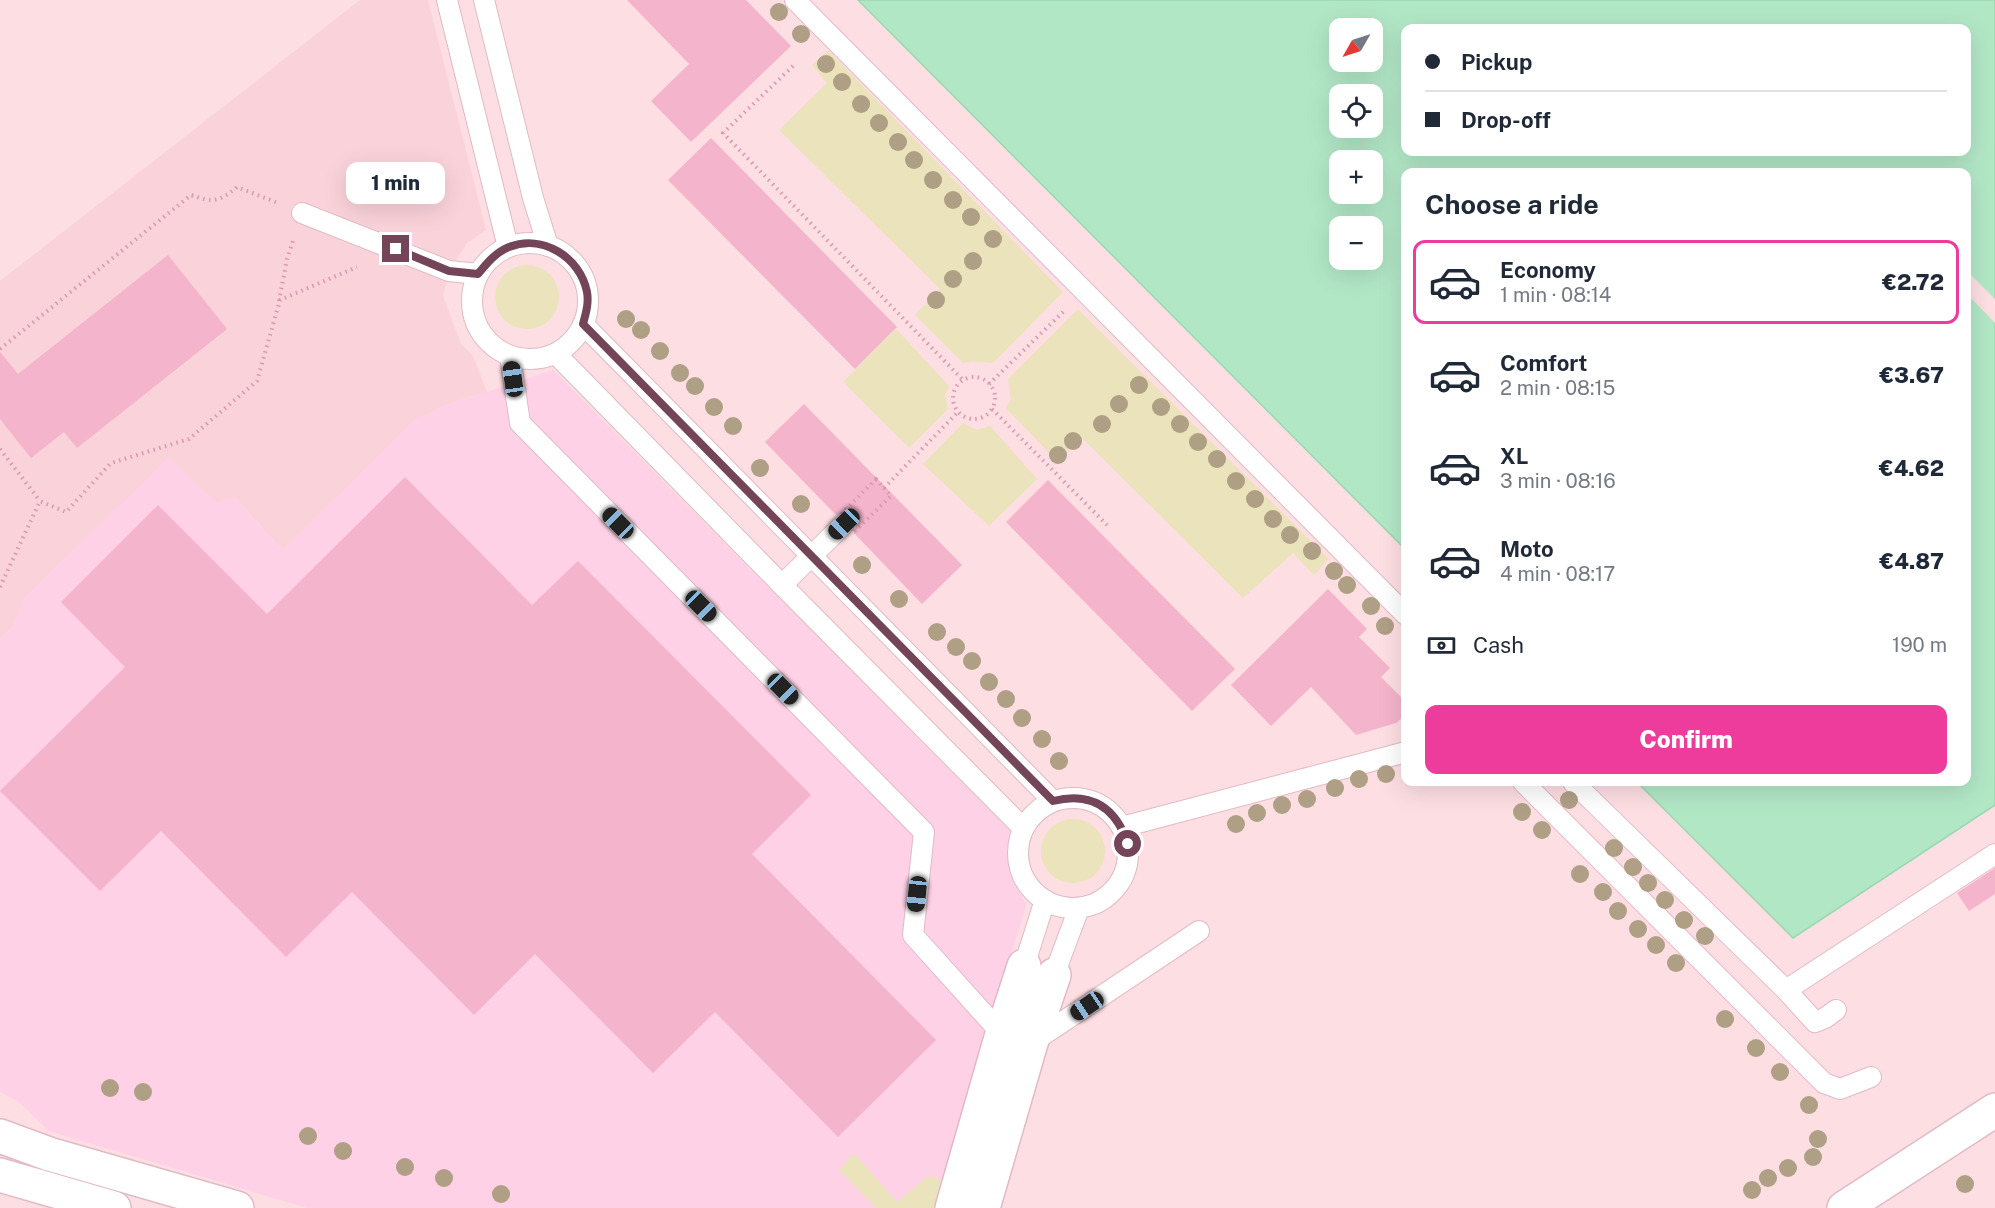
<!DOCTYPE html>
<html lang="en">
<head>
<meta charset="utf-8">
<style>
  :root { --surface:#fff; --page:#f6f6f7; --text:#1f2937; --muted:#747a83; --line:#e0e1e3; --accent:#ee3c9d }
  body { margin:0; font-family:"Public Sans",sans-serif; background:var(--page); color:var(--text); height:100vh; display:flex; flex-direction:column; font-size:22px; white-space:nowrap }
  * { box-sizing:border-box; margin:0 }
  p { font-size:20px; color:var(--muted) }
  .icon { flex:none; width:33px; height:33px; fill:none; stroke:currentColor; stroke-width:2; stroke-linecap:round; stroke-linejoin:round }
  .map { position:relative; flex:1; overflow:hidden }
  .details { position:absolute; left:1401px; top:168px; width:570px; height:618px; display:flex; flex-direction:column; background:var(--surface); border-radius:12px; box-shadow:0 6px 24px #0002 }
  .details>* { flex:none }
  .guide { position:absolute; left:1401px; top:24px; width:570px; height:132px; border-radius:12px; box-shadow:0 6px 24px #0002; display:grid; align-content:center; height:132px; padding:0 24px; background:var(--surface) }
  .needle { width:39px; rotate:231deg }
  .tools { position:absolute; left:1329px; top:18px; display:grid; gap:12px }
  .tools a { display:grid; place-items:center; width:54px; height:54px; border-radius:12px; background:var(--surface); box-shadow:0 6px 24px #0002; font-size:30px }
  .end { position:absolute; width:27px; height:27px; margin:-14px; border:8px solid #744558; background:#fff; box-shadow:0 0 0 3px #fff }
  .from { border-radius:50% }
  .bubble { position:absolute; height:42px; border-radius:12px; background:var(--surface); box-shadow:0 6px 24px #0002; font-size:20px; font-weight:800; line-height:42px; text-align:center }
  .car { position:absolute; width:18px; height:36px; margin:-18px -9px; border-radius:8px; box-shadow:0 0 4px 2px #0007; background:linear-gradient(#222 24%,#8ab4d8 0 40%,#222 0 76%,#8ab4d8 0 86%,#222 0) }
  .guide b { display:flex; align-items:center; gap:21px; height:57px; font-size:22px }
  .guide b+b { border-top:2px solid var(--line) }
  .guide i { width:15px; height:15px; background:var(--text) }
  ul { padding:0; list-style:none }
  li { display:flex; align-items:center; gap:18px; height:84px; margin:0 12px 9px; padding:0 12px; border:3px solid transparent; border-radius:12px }
  li div { flex:1 }
  li b { display:block; font-size:22px }
  li em { font-style:normal; font-weight:800 }
  li.active { border-color:var(--accent) }
  li>.icon { width:54px; height:54px; stroke-width:1.5 }
  h2 { padding:0 24px; font-size:27px; line-height:72px }
  .pay { display:flex; align-items:center; gap:15px; height:66px; padding:0 24px; font-size:22px }
  .pay p { margin-inline-start:auto }
  .button { display:flex; gap:12px; margin-top:auto; padding:12px 24px }
  .button a { flex:1; height:69px; border-radius:12px; background:var(--accent); color:#fff; font-size:24px; font-weight:800; line-height:69px; text-align:center }
  .map>svg:first-child { display:block }
</style>
</head>
<body>
<div class="map">
<svg width="1995" height="1208" viewBox="0 0 1995 1208">
  <rect width="100%" height="100%" fill="#fddee3"/>
  <polygon fill="#fad2da" points="360,0 428,0 486,230 467,243 449,271 443,296 461,344 473,356 487,392 455,401 414,420 283,550 235,498 25,597 13,626 0,640 0,281"/>
  <polygon fill="#fed1e6" points="553,370 1012,833 1007,852 1010,871 1026,905 935,1208 307,1208 49,1131 19,1102 0,1092 0,640 13,626 25,597 169,457 215,502 234,497 283,550 414,420 455,401 487,392"/>
  <g fill="#ebe3bc">
    <polygon points="828,50 1063,292 993,363 972,361 963,363 915,315 940,289 779,130 827,83 812,65"/>
    <circle cx="527" cy="297" r="32"/>
    <polygon points="1078,309 1329,559 1314,575 1293,553 1243,598 1082,438 1057,461 1006,408 1011,399 1008,379"/>
    <polygon points="896,329 949,386 945,395 948,409 909,448 843,382"/>
    <polygon points="963,423 976,430 990,426 1037,479 989,526 923,464"/>
    <circle cx="1073" cy="851" r="32"/>
    <polygon points="854,1153 897,1202 928,1176 943,1180 935,1208 876,1208 839,1170"/>
  </g>
  <path fill="#b2e7c6" stroke="#98d9b1" stroke-width="1.5" fill-rule="evenodd" d="M858,0H1995V805L1793,938L1637,782H1966V172H1406L1405,549ZM1340,28H1372V62H1340ZM1406,28H1966V152H1406ZM1340,94H1372V128H1340ZM1340,160H1372V194H1340ZM1340,226H1372V260H1340Z"/>
  <polygon fill="#fddee3" points="1967,271 1995,299 1995,323 1967,294"/>
  <g fill="#f4b4cc">
    <polygon points="627,0 746,0 791,46 691,142 651,101 689,64"/>
    <polygon points="711,138 897,327 855,369 668,180"/>
    <polygon points="168,255 227,329 77,448 64,432 31,458 0,419 0,352 18,374"/>
    <polygon points="804,404 962,565 922,604 853,532 856,527 853,516 847,512 836,515 765,442"/>
    <polygon points="405,477 532,605 578,561 811,795 752,854 936,1040 838,1137 715,1012 653,1073 535,954 474,1015 352,892 286,957 161,831 100,891 0,791 125,667 61,602 158,505 267,614"/>
    <polygon points="1048,480 1235,669 1192,711 1006,522"/>
    <polygon points="1328,589 1367,629 1359,637 1390,668 1381,677 1406,702 1406,715 1396,723 1356,735 1311,687 1271,726 1231,685"/>
    <polygon points="1995,868 1995,894 1969,911 1957,893"/>
  </g>
  <g fill="none" stroke-linecap="round" stroke-linejoin="round">
    <g stroke="#e1bac6" stroke-width="22">
      <g id="service">
        <polyline points="447,0 508,247"/>
        <polyline points="484,0 533,198 548,246"/>
        <polyline points="795,0 1406,615"/>
        <polyline points="302,213 449,271 478,274"/>
        <circle cx="530" cy="301" r="58"/>
        <polyline points="583,324 1053,801"/>
        <polyline points="556,354 782,585 1023,828"/>
        <polyline points="510,356 520,423 924,832 913,935 1002,1034 1031,1043 1199,931"/>
        <polyline points="782,585 844,524"/>
        <polyline points="1523,782 1824,1083 1840,1089 1871,1077"/>
        <polyline points="1573,782 1786,990 1995,854"/>
        <circle cx="1073" cy="853" r="55"/>
        <polyline points="1122,827 1406,752"/>
        <polyline points="1024,966 1045,900"/>
        <polyline points="1054,975 1079,908"/>
        <polyline points="1786,990 1815,1022 1825,1018 1836,1010"/>
      </g>
    </g>
    <g stroke="#e1bac6" stroke-width="36">
      <g id="minor">
        <polyline points="952,1208 1002,1034 1024,966"/>
        <polyline points="983,1208 1031,1043 1054,975"/>
      </g>
    </g>
    <g stroke="#e1bac6" stroke-width="36">
      <g id="tertiary">
        <polyline points="0,1136 49,1154 237,1208"/>
        <polyline points="0,1175 114,1208"/>
        <polyline points="1844,1208 1995,1110"/>
      </g>
    </g>
    <g stroke="#d898b0" stroke-width="4" stroke-dasharray="1.5 4.5" stroke-linecap="butt">
      <polyline points="793,66 723,133 963,380"/>
      <polyline points="279,301 287,259 293,241"/>
      <path d="M0,349L191,195C213,203 219,202 237,187L278,203"/>
      <circle cx="974" cy="398" r="21"/>
      <polyline points="989,384 1064,311"/>
      <polyline points="992,409 1109,527"/>
      <polyline points="0,449 40,501"/>
      <polygon points="876,479 891,496 853,533 838,517"/>
      <polyline points="884,488 958,412"/>
      <polyline points="0,587 40,501 66,512 111,463 189,439 257,381 280,300 357,267"/>
    </g>
    <use href="#service" stroke="#fff" stroke-width="20"/>
    <use href="#minor" stroke="#fff" stroke-width="33"/>
    <use href="#tertiary" stroke="#fff" stroke-width="33"/>
  </g>
  <g fill="#af9f85">
    <circle cx="779" cy="12" r="9"/>
    <circle cx="801" cy="34" r="9"/>
    <circle cx="826" cy="64" r="9"/>
    <circle cx="842" cy="82" r="9"/>
    <circle cx="861" cy="104" r="9"/>
    <circle cx="879" cy="123" r="9"/>
    <circle cx="898" cy="142" r="9"/>
    <circle cx="914" cy="160" r="9"/>
    <circle cx="933" cy="180" r="9"/>
    <circle cx="953" cy="200" r="9"/>
    <circle cx="971" cy="217" r="9"/>
    <circle cx="993" cy="239" r="9"/>
    <circle cx="973" cy="261" r="9"/>
    <circle cx="953" cy="279" r="9"/>
    <circle cx="936" cy="300" r="9"/>
    <circle cx="626" cy="319" r="9"/>
    <circle cx="641" cy="330" r="9"/>
    <circle cx="660" cy="351" r="9"/>
    <circle cx="680" cy="373" r="9"/>
    <circle cx="1139" cy="385" r="9"/>
    <circle cx="695" cy="386" r="9"/>
    <circle cx="1119" cy="404" r="9"/>
    <circle cx="714" cy="407" r="9"/>
    <circle cx="1161" cy="407" r="9"/>
    <circle cx="1102" cy="424" r="9"/>
    <circle cx="1180" cy="424" r="9"/>
    <circle cx="733" cy="426" r="9"/>
    <circle cx="1073" cy="441" r="9"/>
    <circle cx="1198" cy="442" r="9"/>
    <circle cx="1058" cy="455" r="9"/>
    <circle cx="1217" cy="459" r="9"/>
    <circle cx="760" cy="468" r="9"/>
    <circle cx="1236" cy="481" r="9"/>
    <circle cx="1255" cy="499" r="9"/>
    <circle cx="801" cy="504" r="9"/>
    <circle cx="1273" cy="519" r="9"/>
    <circle cx="1290" cy="535" r="9"/>
    <circle cx="1312" cy="551" r="9"/>
    <circle cx="862" cy="565" r="9"/>
    <circle cx="1334" cy="571" r="9"/>
    <circle cx="1347" cy="585" r="9"/>
    <circle cx="899" cy="599" r="9"/>
    <circle cx="1371" cy="606" r="9"/>
    <circle cx="1385" cy="626" r="9"/>
    <circle cx="937" cy="632" r="9"/>
    <circle cx="956" cy="647" r="9"/>
    <circle cx="972" cy="661" r="9"/>
    <circle cx="989" cy="682" r="9"/>
    <circle cx="1006" cy="699" r="9"/>
    <circle cx="1022" cy="718" r="9"/>
    <circle cx="1042" cy="739" r="9"/>
    <circle cx="1059" cy="761" r="9"/>
    <circle cx="1386" cy="774" r="9"/>
    <circle cx="1359" cy="779" r="9"/>
    <circle cx="1335" cy="788" r="9"/>
    <circle cx="1307" cy="799" r="9"/>
    <circle cx="1569" cy="800" r="9"/>
    <circle cx="1282" cy="805" r="9"/>
    <circle cx="1522" cy="812" r="9"/>
    <circle cx="1257" cy="813" r="9"/>
    <circle cx="1236" cy="824" r="9"/>
    <circle cx="1542" cy="830" r="9"/>
    <circle cx="1614" cy="848" r="9"/>
    <circle cx="1633" cy="867" r="9"/>
    <circle cx="1580" cy="874" r="9"/>
    <circle cx="1648" cy="883" r="9"/>
    <circle cx="1603" cy="892" r="9"/>
    <circle cx="1665" cy="900" r="9"/>
    <circle cx="1618" cy="911" r="9"/>
    <circle cx="1684" cy="920" r="9"/>
    <circle cx="1638" cy="929" r="9"/>
    <circle cx="1705" cy="936" r="9"/>
    <circle cx="1656" cy="945" r="9"/>
    <circle cx="1676" cy="963" r="9"/>
    <circle cx="1725" cy="1019" r="9"/>
    <circle cx="1756" cy="1048" r="9"/>
    <circle cx="1780" cy="1072" r="9"/>
    <circle cx="110" cy="1088" r="9"/>
    <circle cx="143" cy="1092" r="9"/>
    <circle cx="1809" cy="1105" r="9"/>
    <circle cx="308" cy="1136" r="9"/>
    <circle cx="1818" cy="1139" r="9"/>
    <circle cx="343" cy="1151" r="9"/>
    <circle cx="1813" cy="1157" r="9"/>
    <circle cx="405" cy="1167" r="9"/>
    <circle cx="1788" cy="1168" r="9"/>
    <circle cx="444" cy="1178" r="9"/>
    <circle cx="1768" cy="1178" r="9"/>
    <circle cx="1965" cy="1184" r="9"/>
    <circle cx="1752" cy="1190" r="9"/>
    <circle cx="501" cy="1194" r="9"/>
  </g>
  <g fill="none" stroke-linecap="round" stroke-linejoin="round">
    <path stroke="#744558" stroke-width="8" d="M396,249L449,271L478,274C487,263 496,252 509,247C543,234 580,257 587,292C589,303 586,313 583,324L1053,801C1092,791 1116,808 1128,844"/>
  </g>
</svg>
<div class="tools">
<a><svg class="needle" viewBox="-14 -14 28 28"><path d="M0-13l5 13h-10z" fill="#e53935"/><path d="M0 13l5-13h-10z" fill="#747a83"/></svg></a>
<a><svg class="icon" aria-label="locate" viewBox="0 0 24 24"><circle cx="12" cy="12" r="6"/><path d="M12 2v4M12 18v4M2 12h4M18 12h4"/></svg></a>
<a>+</a>
<a>−</a>
</div>
<i class="end from" style="left:1128px;top:844px"></i>
<i class="end" style="left:396px;top:249px"></i>
<div class="bubble" style="left:346px;top:162px;width:99px">1 min</div>
<i class="car" style="left:513px;top:379px;rotate:352deg"></i>
<i class="car" style="left:618px;top:523px;rotate:315deg"></i>
<i class="car" style="left:844px;top:524px;rotate:226deg"></i>
<i class="car" style="left:701px;top:606px;rotate:135deg"></i>
<i class="car" style="left:783px;top:689px;rotate:135deg"></i>
<i class="car" style="left:917px;top:894px;rotate:186deg"></i>
<i class="car" style="left:1087px;top:1006px;rotate:236deg"></i>
<div class="guide">
<b><i class="from"></i>Pickup</b>
<b><i></i>Drop-off</b>
</div>
<section class="details">
<h2>Choose a ride</h2>
<ul>
<li class="active"><svg class="icon" aria-label="car" viewBox="0 0 24 24"><path d="M5 17H2v-5l4-1 3-4h7l3 4 3 1v5h-3M9 17h6M6 11h13"/><circle cx="7" cy="17" r="2"/><circle cx="17" cy="17" r="2"/></svg><div><b>Economy</b><p>1 min · 08:14</p></div><em>€2.72</em></li>
<li><svg class="icon" aria-label="car" viewBox="0 0 24 24"><path d="M5 17H2v-5l4-1 3-4h7l3 4 3 1v5h-3M9 17h6M6 11h13"/><circle cx="7" cy="17" r="2"/><circle cx="17" cy="17" r="2"/></svg><div><b>Comfort</b><p>2 min · 08:15</p></div><em>€3.67</em></li>
<li><svg class="icon" aria-label="car" viewBox="0 0 24 24"><path d="M5 17H2v-5l4-1 3-4h7l3 4 3 1v5h-3M9 17h6M6 11h13"/><circle cx="7" cy="17" r="2"/><circle cx="17" cy="17" r="2"/></svg><div><b>XL</b><p>3 min · 08:16</p></div><em>€4.62</em></li>
<li><svg class="icon" aria-label="car" viewBox="0 0 24 24"><path d="M5 17H2v-5l4-1 3-4h7l3 4 3 1v5h-3M9 17h6M6 11h13"/><circle cx="7" cy="17" r="2"/><circle cx="17" cy="17" r="2"/></svg><div><b>Moto</b><p>4 min · 08:17</p></div><em>€4.87</em></li>
</ul>
<div class="pay"><svg class="icon" aria-label="cash" viewBox="0 0 24 24"><path d="M3 7h18v10H3z"/><circle cx="12" cy="12" r="2"/></svg>Cash<p>190 m</p></div>
<div class="button"><a>Confirm</a></div>
</section>
</div>
</body>
</html>
